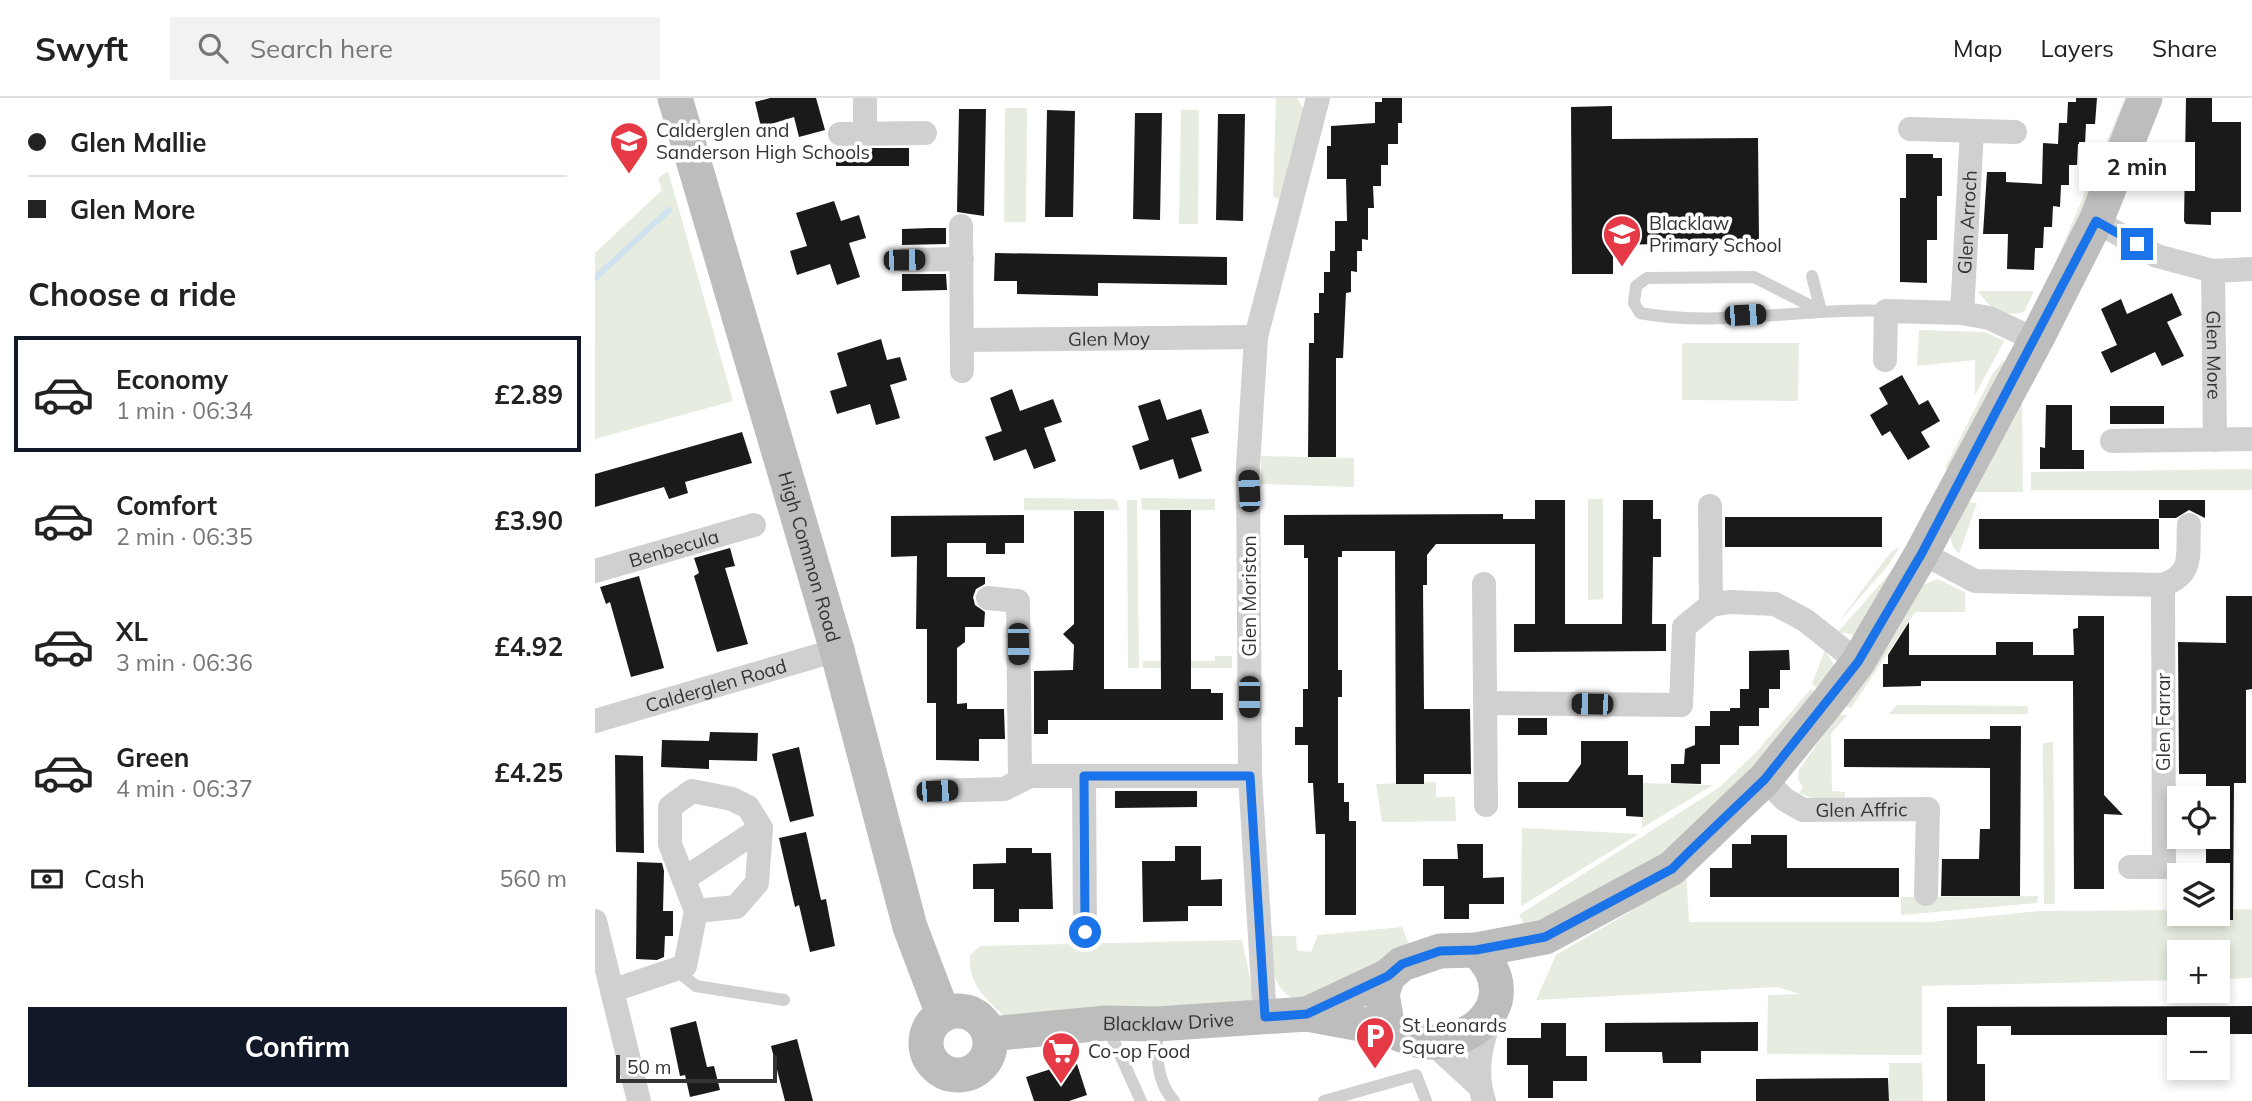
<!DOCTYPE html>
<html lang="en">
<head>
<meta charset="utf-8">
<style>
  :root { --surface:#fff; --page:#f2f2f2; --text:#222; --muted:#767676; --line:#e0e0e0; --accent:#111827 }
  body { margin:0; font-family:Mulish,sans-serif; background:var(--page); color:var(--text); height:100vh; display:flex; flex-direction:column; font-size:26px; white-space:nowrap }
  * { box-sizing:border-box; margin:0 }
  p { font-size:23px; color:var(--muted) }
  .icon { flex:none; width:38px; height:38px; fill:none; stroke:currentColor; stroke-width:2; stroke-linecap:round; stroke-linejoin:round }
  .map { position:relative; flex:1; overflow:hidden }
  .details { display:flex; flex-direction:column; background:var(--surface); width:595px }
  .details>* { flex:none }
  .banner { display:grid; align-content:center; height:154px; padding:0 28px; background:var(--surface) }
  .controls { position:absolute; left:1572px; top:688px; display:grid; gap:14px }
  .controls a { display:grid; place-items:center; width:63px; height:63px; border-radius:0px; background:var(--surface); box-shadow:0 4px 10px #0003; font-size:35px }
  .scale { position:absolute; left:21px; bottom:18px; width:161px; box-sizing:border-box; padding-left:7px; border:4px solid #333; border-top:0; font-size:19px; line-height:24px; white-space:nowrap; color:#333; -webkit-text-stroke:5px #fff; paint-order:stroke }
  .end { position:absolute; width:32px; height:32px; margin:-16px; border:9px solid #1a73e8; background:#fff; box-shadow:0 0 0 4px #fff }
  .from { border-radius:50% }
  .bubble { position:absolute; height:49px; border-radius:0px; background:var(--surface); box-shadow:0 4px 10px #0003; font-size:23px; font-weight:700; line-height:49px; text-align:center }
  .car { position:absolute; width:21px; height:42px; margin:-21px -10px; border-radius:9px; box-shadow:0 0 5px 2px #0007; background:linear-gradient(#222 24%,#8ab4d8 0 40%,#222 0 76%,#8ab4d8 0 86%,#222 0) }
  .banner b { display:flex; align-items:center; gap:24px; height:66px; font-size:26px }
  .banner b+b { border-top:2px solid var(--line) }
  .banner i { width:18px; height:18px; background:var(--text) }
  ul { padding:0; list-style:none }
  li { display:flex; align-items:center; gap:21px; height:116px; margin:0 14px 10px; padding:0 14px; border:4px solid transparent; border-radius:0px }
  li div { flex:1 }
  li b { display:block; font-size:26px }
  li em { font-style:normal; font-weight:700 }
  li.active { border-color:var(--accent) }
  li>.icon { width:63px; height:63px; stroke-width:1.5 }
  h2 { padding:0 28px; font-size:32px; line-height:84px }
  .pay { display:flex; align-items:center; gap:18px; height:77px; padding:0 28px; font-size:26px }
  .pay p { margin-inline-start:auto }
  .cta { display:flex; gap:14px; margin-top:auto; padding:14px 28px }
  .cta a { flex:1; height:80px; border-radius:0px; background:var(--accent); color:#fff; font-size:28px; font-weight:700; line-height:80px; text-align:center }
  header { display:flex; align-items:center; gap:42px; box-sizing:border-box; height:98px; padding:0 35px; background:var(--surface); border-bottom:2px solid var(--line) }
  header strong { font-size:33px }
  nav { display:flex; gap:38px; margin-inline-start:auto; font-size:24px }
  .search { width:490px; height:63px; background:var(--page); display:flex; align-items:center; gap:18px; box-sizing:border-box; padding:0 24px; border-radius:0px; color:var(--muted); font-size:26px }
  main { display:flex; flex:1; min-height:0 }
  .map>svg:first-child { display:block }
</style>
</head>
<body>
<header>
<strong>Swyft</strong>
<div class="search"><svg class="icon" aria-label="search" viewBox="0 0 24 24"><circle cx="10" cy="10" r="6"/><path d="M15 15l6 6"/></svg>Search here</div>
<nav><a>Map</a><a>Layers</a><a>Share</a></nav>
</header>
<main>
<section class="details">
<div class="banner">
<b><i class="from"></i>Glen Mallie</b>
<b><i></i>Glen More</b>
</div>
<h2>Choose a ride</h2>
<ul>
<li class="active"><svg class="icon" aria-label="car" viewBox="0 0 24 24"><path d="M5 17H2v-5l4-1 3-4h7l3 4 3 1v5h-3M9 17h6M6 11h13"/><circle cx="7" cy="17" r="2"/><circle cx="17" cy="17" r="2"/></svg><div><b>Economy</b><p>1 min · 06:34</p></div><em>£2.89</em></li>
<li><svg class="icon" aria-label="car" viewBox="0 0 24 24"><path d="M5 17H2v-5l4-1 3-4h7l3 4 3 1v5h-3M9 17h6M6 11h13"/><circle cx="7" cy="17" r="2"/><circle cx="17" cy="17" r="2"/></svg><div><b>Comfort</b><p>2 min · 06:35</p></div><em>£3.90</em></li>
<li><svg class="icon" aria-label="car" viewBox="0 0 24 24"><path d="M5 17H2v-5l4-1 3-4h7l3 4 3 1v5h-3M9 17h6M6 11h13"/><circle cx="7" cy="17" r="2"/><circle cx="17" cy="17" r="2"/></svg><div><b>XL</b><p>3 min · 06:36</p></div><em>£4.92</em></li>
<li><svg class="icon" aria-label="car" viewBox="0 0 24 24"><path d="M5 17H2v-5l4-1 3-4h7l3 4 3 1v5h-3M9 17h6M6 11h13"/><circle cx="7" cy="17" r="2"/><circle cx="17" cy="17" r="2"/></svg><div><b>Green</b><p>4 min · 06:37</p></div><em>£4.25</em></li>
</ul>
<div class="pay"><svg class="icon" aria-label="cash" viewBox="0 0 24 24"><path d="M3 7h18v10H3z"/><circle cx="12" cy="12" r="2"/></svg>Cash<p>560 m</p></div>
<div class="cta"><a>Confirm</a></div>
</section>
<div class="map">
<svg width="1657" height="1003" viewBox="0 0 1657 1003">
  <rect width="100%" height="100%" fill="#fff"/>
  <g fill="#e6ecdf">
    <polygon points="681,0 702,0 709,12 685,101 678,99"/>
    <polygon points="1530,0 1541,0 1448,194"/>
    <polygon points="410,10 432,10 431,124 409,124"/>
    <polygon points="586,12 604,12 603,126 584,126"/>
    <polygon points="73,73 138,303 0,341 0,155 67,92 63,80"/>
    <path d="M1383,193H1439L1429,214C1408,220 1394,210 1383,193Z"/>
    <polygon points="1324,232 1390,234 1409,243 1380,297 1380,262 1322,268"/>
    <polygon points="1087,245 1204,245 1203,303 1087,302"/>
    <polygon points="1409,262 1407,280 1357,374 1350,370 1398,275"/>
    <polygon points="1427,303 1428,394 1376,394"/>
    <polygon points="666,358 759,360 759,389 666,386"/>
    <polygon points="1657,371 1657,392 1436,392 1436,374"/>
    <polygon points="429,400 518,401 522,403 524,412 429,412"/>
    <polygon points="546,400 620,401 620,412 547,412"/>
    <polygon points="993,401 1008,401 1008,501 993,502"/>
    <polygon points="532,402 542,402 544,570 533,570"/>
    <path d="M1371,404L1382,405L1364,456C1346,439 1362,422 1371,404Z"/>
    <polygon points="1332,407 1340,407 1260,537 1243,534 1303,466"/>
    <polygon points="1305,448 1295,465 1242,526 1295,455"/>
    <polygon points="1342,481 1370,494 1370,514 1320,514 1256,610 1250,609 1325,488"/>
    <polygon points="1230,552 1241,570 1228,594 1217,586"/>
    <polygon points="620,558 637,558 637,570 548,570 548,563 620,563"/>
    <polygon points="1216,591 1224,598 1163,673 1070,756 933,833 924,817 1125,689 1163,652"/>
    <polygon points="1302,607 1433,608 1433,616 1294,616"/>
    <polygon points="1246,617 1252,617 1236,636 1237,693 1250,694 1250,702 1221,702 1204,695 1208,689 1203,681 1204,672 1241,619"/>
    <polygon points="1458,644 1460,806 1449,806 1448,645"/>
    <polygon points="841,684 841,699 860,699 861,723 787,724 781,686"/>
    <polygon points="1048,685 1118,687 1047,730"/>
    <polygon points="927,730 1044,736 926,808"/>
    <polygon points="1091,773 1094,824 1335,824 1444,813 1584,812 1584,816 1622,816 1622,812 1657,811 1657,880 1622,881 1622,854 1584,854 1584,882 1327,888 1327,957 1172,956 1173,897 1205,896 1182,889 941,902 961,857 1033,815"/>
    <polygon points="1443,798 1442,805 1306,817 1306,799"/>
    <path d="M807,829L816,852L704,903C675,892 676,865 673,838H701L702,852L716,854L723,837Z"/>
    <path d="M647,842L659,899L649,909L417,926C395,902 373,892 375,857L386,848Z"/>
    <polygon points="1294,965 1327,965 1328,1003 1294,1003"/>
  </g>
  <g fill="none" stroke-linecap="round" stroke-linejoin="round">
    <polyline stroke="#cfe2ee" stroke-width="6" points="0,180 74,112"/>
  </g>
  <g fill="#1a1a1a">
    <polygon points="175,0 221,0 230,32 204,39 199,19 166,29 160,4"/>
    <polygon points="787,0 807,0 807,25 803,25 803,46 793,46 793,67 786,67 786,88 778,88 779,110 773,110 773,142 767,141 767,153 762,153 762,174 756,173 756,194 751,195 748,260 741,260 741,359 713,359 714,245 719,245 719,215 724,215 724,195 729,195 729,174 735,174 735,153 740,153 740,123 752,123 751,81 732,81 732,48 736,48 736,28 780,25 780,4 787,4"/>
    <polygon points="1481,0 1502,0 1500,26 1491,26 1490,47 1483,46 1482,67 1474,67 1474,87 1466,87 1465,109 1458,108 1457,129 1449,129 1448,150 1440,150 1439,172 1412,171 1413,136 1388,136 1392,74 1411,74 1411,84 1447,86 1448,45 1463,46 1464,25 1472,25 1473,4 1481,4"/>
    <polygon points="1591,0 1617,0 1617,24 1646,24 1646,114 1616,114 1616,127 1591,126 1589,123"/>
    <polygon points="1017,8 1017,41 1163,40 1164,144 1018,147 1018,176 977,176 976,9"/>
    <polygon points="364,11 391,11 389,118 362,114"/>
    <polygon points="452,12 480,13 478,119 450,119"/>
    <polygon points="540,15 567,15 565,122 538,121"/>
    <polygon points="623,16 650,16 648,123 621,122"/>
    <rect x="241" y="50" width="73" height="18"/>
    <polygon points="1311,56 1338,56 1338,60 1347,60 1347,98 1342,98 1342,142 1332,142 1332,185 1305,184 1305,100 1311,100"/>
    <polygon points="239,103 246,123 264,117 271,140 254,145 265,179 242,187 235,166 202,177 195,153 212,148 201,115"/>
    <polygon points="335,130 351,130 351,146 307,147 307,131"/>
    <polygon points="400,155 632,159 632,187 503,185 503,198 422,196 422,183 399,183"/>
    <polygon points="307,176 351,176 352,192 307,193"/>
    <polygon points="1577,195 1587,217 1572,224 1589,258 1567,268 1560,254 1516,275 1506,254 1522,247 1506,211 1526,201 1532,216"/>
    <polygon points="286,241 292,262 305,259 312,282 295,287 305,320 281,327 275,306 242,316 235,293 252,288 242,255"/>
    <polygon points="1307,277 1324,307 1333,302 1345,323 1326,334 1335,349 1313,362 1295,333 1287,338 1275,317 1293,306 1284,290"/>
    <polygon points="417,291 425,313 458,301 467,324 449,330 461,363 439,371 431,351 399,363 390,339 407,333 395,300"/>
    <polygon points="565,301 572,322 606,311 614,335 596,340 607,373 584,381 578,361 545,372 537,348 554,342 543,308"/>
    <polygon points="1451,307 1477,307 1477,352 1489,352 1489,371 1445,371 1445,349 1450,350"/>
    <rect x="1515" y="308" width="54" height="18"/>
    <polygon points="147,334 157,365 90,384 93,395 74,401 69,389 0,409 0,376"/>
    <polygon points="940,402 970,402 970,526 1027,526 1028,402 1058,402 1058,421 1066,421 1066,459 1058,459 1057,526 1071,526 1071,553 919,554 919,526 940,526 940,446 841,446 832,457 832,487 828,487 829,611 875,611 876,676 829,676 829,686 801,686 800,453 747,453 747,459 743,459 743,572 747,572 747,599 743,599 743,685 749,685 749,704 754,704 754,723 761,723 761,817 730,817 730,736 721,736 718,685 713,685 713,647 700,647 700,629 708,629 708,591 713,591 713,460 709,460 709,447 689,447 689,417 908,416 908,421 940,421"/>
    <polygon points="1564,402 1610,402 1610,420 1594,412 1581,420 1564,420"/>
    <polygon points="565,412 596,412 596,591 616,591 616,595 628,595 628,622 453,622 453,636 439,636 439,573 478,572 479,547 468,536 479,526 479,413 509,413 509,591 566,591"/>
    <polygon points="429,417 429,445 410,445 410,456 391,456 391,445 352,445 352,479 390,479 390,486 381,491 378,499 380,507 390,514 389,529 370,529 370,544 362,550 362,606 372,605 372,611 409,611 410,641 384,641 384,663 341,662 341,605 332,605 332,531 321,531 322,458 296,459 296,418"/>
    <rect x="1130" y="419" width="157" height="30"/>
    <rect x="1384" y="421" width="180" height="30"/>
    <polygon points="135,450 140,468 130,470 153,546 122,554 99,478 104,475 99,460"/>
    <polygon points="44,478 69,570 36,579 15,504 11,506 5,489"/>
    <polygon points="1631,498 1657,498 1657,591 1651,592 1651,685 1639,685 1638,822 1622,822 1622,777 1611,777 1611,738 1622,738 1622,700 1611,700 1611,676 1584,676 1583,544 1631,545"/>
    <polygon points="1483,518 1509,518 1509,697 1528,717 1509,716 1509,791 1479,791 1478,583 1326,583 1326,588 1288,589 1288,566 1293,566 1293,557 1314,524 1314,557 1401,557 1401,544 1438,544 1438,557 1479,557 1478,531 1483,530"/>
    <polygon points="1194,552 1195,572 1185,572 1185,591 1174,591 1174,610 1164,610 1164,628 1144,628 1144,647 1125,647 1125,666 1106,666 1106,686 1076,685 1076,666 1089,666 1090,651 1100,647 1100,628 1115,628 1115,613 1135,613 1135,610 1145,610 1145,591 1154,591 1154,553"/>
    <rect x="923" y="620" width="29" height="17"/>
    <polygon points="1395,628 1426,628 1425,798 1346,798 1347,761 1384,761 1385,731 1395,731 1395,670 1249,669 1249,641 1395,641"/>
    <polygon points="115,634 163,635 162,663 114,662 114,671 66,669 67,642 114,643"/>
    <polygon points="986,643 1033,643 1033,677 1048,677 1048,719 1031,718 1031,710 923,710 923,684 973,684 986,666"/>
    <polygon points="204,649 219,718 195,724 177,656"/>
    <polygon points="20,657 48,658 49,755 21,754"/>
    <polygon points="520,693 602,693 602,709 520,710"/>
    <polygon points="211,734 226,802 231,801 240,848 215,854 204,807 200,809 184,740"/>
    <polygon points="1156,737 1192,737 1192,770 1304,770 1304,799 1115,799 1115,770 1137,770 1137,746 1156,746"/>
    <polygon points="862,746 888,746 888,780 909,779 909,806 874,806 874,821 849,821 849,788 828,788 828,761 863,761"/>
    <polygon points="580,748 606,748 606,782 627,781 627,808 593,808 593,823 548,824 547,763 580,763"/>
    <polygon points="411,750 437,750 437,755 456,755 458,811 424,811 424,824 399,824 399,791 378,791 378,766 411,765"/>
    <polygon points="42,764 67,765 69,773 68,813 78,813 78,838 70,838 69,859 62,862 41,861"/>
    <polygon points="1657,908 1657,936 1622,936 1622,931 1584,931 1584,937 1416,937 1416,928 1382,928 1382,966 1390,966 1390,1003 1352,1003 1352,909"/>
    <polygon points="101,923 112,969 119,968 125,992 95,999 90,977 85,978 75,930"/>
    <polygon points="1163,924 1163,953 1106,953 1106,965 1068,965 1067,954 1010,954 1010,925"/>
    <polygon points="946,925 971,925 971,958 992,958 992,983 958,983 958,1000 933,1000 933,967 912,967 912,940 946,940"/>
    <polygon points="202,941 218,1003 190,1003 176,948"/>
    <polygon points="481,963 492,997 474,1003 439,1003 431,979"/>
    <polygon points="1293,980 1294,1003 1161,1003 1161,981"/>
  </g>
  <g fill="none" stroke-linecap="round" stroke-linejoin="round">
    <g stroke="#d0d0d0" stroke-width="12">
      <polyline points="1217,178 1226,213"/>
      <path d="M1226,213L1159,179L1052,180L1041,188L1039,205L1045,215C1122,230 1211,209 1291,213"/>
      <polyline points="81,872 101,888 189,902"/>
      <path d="M562,927C562,953 560,983 579,1003"/>
      <polyline points="513,930 546,1003"/>
      <polyline points="729,1003 821,977 831,1003"/>
    </g>
    <g stroke="#d0d0d0" stroke-width="24">
      <polyline points="1315,31 1420,34"/>
      <polyline points="270,35 270,0"/>
      <polyline points="245,36 330,35"/>
      <polyline points="1501,123 1562,158 1618,173 1657,171"/>
      <polyline points="366,128 367,273"/>
      <polyline points="309,162 367,161"/>
      <path id="s1" d="M1618,173L1620,342"/>
      <path id="s2" d="M1367,215L1377,33"/>
      <path id="s3" d="M367,242L661,239"/>
      <polyline points="1290,262 1291,213 1367,215 1394,220 1441,242"/>
      <polyline points="1517,343 1657,341"/>
      <polyline points="1115,408 1116,507"/>
      <path d="M1327,455L1380,483L1568,487C1600,475 1592,457 1594,427"/>
      <path id="s4" d="M0,473L159,427"/>
      <polyline points="889,486 891,707"/>
      <polyline points="393,500 423,503 425,680"/>
      <polyline points="892,605 1086,607 1089,529 1116,507 1135,504 1180,506 1210,522 1263,564"/>
      <path id="s5" d="M0,623L242,552"/>
      <polyline points="489,678 490,834"/>
      <path id="s6" d="M1170,681L1189,701L1208,712L1333,711L1331,796"/>
      <polyline points="342,693 409,691 435,678 655,678"/>
      <polyline points="1535,769 1569,769 1568,487"/>
      <polyline points="89,781 166,730"/>
      <polyline points="0,823 44,1003"/>
      <polyline points="19,892 90,868 101,813 75,746 75,709 97,693 137,701 153,709 166,730 162,785 141,809 101,813"/>
      <polyline points="670,919 655,678 653,368 661,239 723,0"/>
      <polyline points="836,944 883,987"/>
      <path d="M889,1003C879,973 886,946 896,918"/>
    </g>
    <g stroke="#bdbdbd" stroke-width="35">
      <path id="s7" d="M80,0L242,552L315,829L348,916"/>
      <path d="M881,852C927,895 888,945 834,944C820,943 806,937 793,931L787,896L793,878L807,866L845,853L881,852L950,839L1077,770L1170,681L1235,601L1263,564L1327,455L1441,242L1501,123L1550,0"/>
      <circle cx="363" cy="945" r="32"/>
      <polyline points="712,916 793,878"/>
      <path id="s8" d="M394,936L511,925L562,926L712,916L793,931"/>
    </g>
  </g>
  <g fill="none" stroke-linecap="round" stroke-linejoin="round">
    <polyline stroke="#1a73e8" stroke-width="9" points="490,834 489,678 655,678 670,919 712,916 793,878 807,866 845,853 881,852 950,839 1077,771 1095,753 1170,681 1263,564 1327,455 1501,123 1542,146"/>
  </g>
  <defs>
    <g id="school-pin" transform="scale(2.0125)"><path d="M0 17L-7.5 6A9.5 9.5 0 1 1 7.5 6Z" fill="#e63946" stroke="#fff"/><path d="M0-5L7-2L0 1L-7-2ZM-4 1L0 2.5L4 1V4Q0 6-4 4Z" fill="#fff"/></g>
    <g id="parking-pin" transform="scale(2.0125)"><path d="M0 17L-7.5 6A9.5 9.5 0 1 1 7.5 6Z" fill="#e63946" stroke="#fff"/><path d="M-3.5-5.5H1a3.5 3.5 0 0 1 0 7H-1V5.5H-3.5ZM-1-3.4V-.6H.8a1.4 1.4 0 0 0 0-2.8Z" fill="#fff"/></g>
    <g id="supermarket-pin" transform="scale(2.0125)"><path d="M0 17L-7.5 6A9.5 9.5 0 1 1 7.5 6Z" fill="#e63946" stroke="#fff"/><path d="M-6-5.5h2.5l.6 2H6L4.5 2H-2.5L-4.4-4H-6ZM-1.5 3.2a1.3 1.3 0 1 0 .1 0ZM3 3.2a1.3 1.3 0 1 0 .1 0Z" fill="#fff"/></g>
  </defs>
  <g fill-rule="evenodd">
    <use href="#school-pin" x="34" y="43"/>
    <use href="#school-pin" x="1027" y="136"/>
    <use href="#parking-pin" x="780" y="938"/>
    <use href="#supermarket-pin" x="466" y="953"/>
  </g>
  <g text-anchor="middle" dominant-baseline="central" stroke-width="7" stroke-linejoin="round" paint-order="stroke">
    <g font-size="19" fill="#333" stroke="#fff" text-anchor="start">
      <text x="61" y="32">Calderglen and<tspan x="61" dy="22">Sanderson High Schools</tspan></text>
      <text x="1054" y="125">Blacklaw<tspan x="1054" dy="22">Primary School</tspan></text>
      <text x="807" y="927">St Leonards<tspan x="807" dy="22">Square</tspan></text>
      <text x="493" y="953">Co-op Food</text>
    </g>
    <g font-size="19" fill="#333" stroke="#fff">
      <text stroke="none"><textPath href="#s2" startOffset="91">Glen Arroch</textPath></text>
      <text stroke="none"><textPath href="#s3" startOffset="147">Glen Moy</textPath></text>
      <text stroke="none"><textPath href="#s1" startOffset="84">Glen More</textPath></text>
      <text stroke="none"><textPath href="#s4" startOffset="82">Benbecula</textPath></text>
      <text stroke="none"><textPath href="#s7" startOffset="478">High Common Road</textPath></text>
      <text transform="translate(654 498) rotate(-90)">Glen Moriston</text>
      <text stroke="none"><textPath href="#s5" startOffset="126">Calderglen Road</textPath></text>
      <text transform="translate(1568 624) rotate(-90)">Glen Farrar</text>
      <text stroke="none"><textPath href="#s6" startOffset="108">Glen Affric</textPath></text>
      <text stroke="none"><textPath href="#s8" startOffset="180">Blacklaw Drive</textPath></text>
    </g>
  </g>
</svg>
<div class="controls">
<a><svg class="icon" aria-label="locate" viewBox="0 0 24 24"><circle cx="12" cy="12" r="6"/><path d="M12 2v4M12 18v4M2 12h4M18 12h4"/></svg></a>
<a><svg class="icon" aria-label="layers" viewBox="0 0 24 24"><path d="M12 4l9 5-9 5-9-5zM3 14l9 5 9-5"/></svg></a>
<a>+</a>
<a>−</a>
</div>
<div class="scale">50 m</div>
<i class="end from" style="left:490px;top:834px"></i>
<i class="end" style="left:1542px;top:146px"></i>
<div class="bubble" style="left:1484px;top:44px;width:116px">2 min</div>
<i class="car" style="left:309px;top:162px;rotate:89deg"></i>
<i class="car" style="left:1150px;top:217px;rotate:87deg"></i>
<i class="car" style="left:654px;top:393px;rotate:357deg"></i>
<i class="car" style="left:423px;top:546px;rotate:179deg"></i>
<i class="car" style="left:654px;top:599px;rotate:180deg"></i>
<i class="car" style="left:997px;top:606px;rotate:271deg"></i>
<i class="car" style="left:342px;top:693px;rotate:88deg"></i>
</div>
</main>
</body>
</html>
